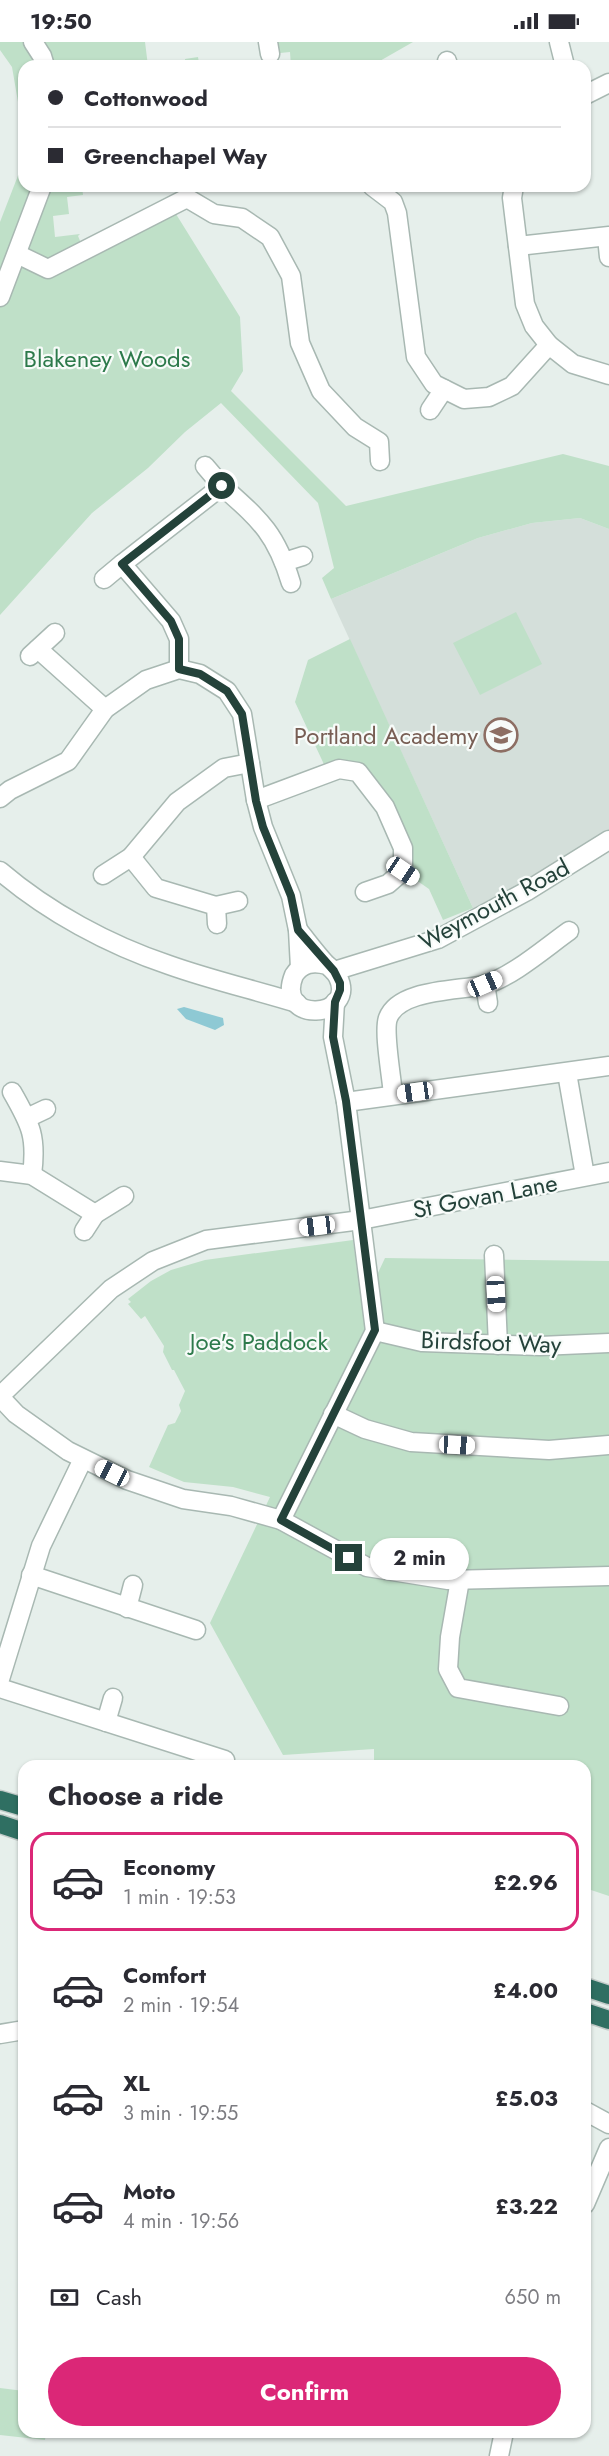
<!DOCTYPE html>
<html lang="en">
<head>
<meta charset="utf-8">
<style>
  :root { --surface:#fff; --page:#f7f7f7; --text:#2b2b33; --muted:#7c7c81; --line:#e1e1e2; --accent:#db2777 }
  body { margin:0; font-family:Jost,sans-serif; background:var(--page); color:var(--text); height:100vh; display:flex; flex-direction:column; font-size:22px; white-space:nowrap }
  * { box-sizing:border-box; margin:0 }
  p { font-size:20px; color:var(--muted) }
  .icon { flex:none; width:33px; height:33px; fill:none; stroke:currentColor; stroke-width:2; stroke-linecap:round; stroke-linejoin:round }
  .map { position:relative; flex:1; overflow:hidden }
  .sheet { position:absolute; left:18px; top:1718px; width:573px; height:678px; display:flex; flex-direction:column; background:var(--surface); border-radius:18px; box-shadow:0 2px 4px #0004 }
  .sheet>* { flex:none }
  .banner { position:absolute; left:18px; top:18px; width:573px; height:132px; border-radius:18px; box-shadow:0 2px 4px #0004; display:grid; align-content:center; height:132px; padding:0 30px; background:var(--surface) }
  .end { position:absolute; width:27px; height:27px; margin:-14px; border:8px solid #24423a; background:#fff; box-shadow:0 0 0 3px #fff }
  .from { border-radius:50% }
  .bubble { position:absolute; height:42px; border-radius:21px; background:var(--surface); box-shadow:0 2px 4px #0004; font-size:20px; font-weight:700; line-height:42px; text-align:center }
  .car { position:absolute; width:18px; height:36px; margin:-18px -9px; border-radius:8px; box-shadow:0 0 4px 2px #0007; background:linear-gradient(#fff 24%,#345 0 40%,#fff 0 76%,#345 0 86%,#fff 0) }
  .banner b { display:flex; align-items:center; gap:21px; height:57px; font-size:22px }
  .banner b+b { border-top:2px solid var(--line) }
  .banner i { width:15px; height:15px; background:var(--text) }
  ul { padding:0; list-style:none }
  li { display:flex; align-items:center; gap:18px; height:99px; margin:0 12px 9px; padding:0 18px; border:3px solid transparent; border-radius:18px }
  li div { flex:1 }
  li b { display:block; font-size:22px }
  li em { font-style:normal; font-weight:700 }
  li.current { border-color:var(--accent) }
  li>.icon { width:54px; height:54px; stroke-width:1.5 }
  h2 { padding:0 30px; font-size:27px; line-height:72px }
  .pay { display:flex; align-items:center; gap:15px; height:66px; padding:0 30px; font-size:22px }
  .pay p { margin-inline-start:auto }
  .action { display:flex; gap:12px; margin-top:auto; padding:12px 30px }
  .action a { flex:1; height:69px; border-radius:36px; background:var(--accent); color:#fff; font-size:24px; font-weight:700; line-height:69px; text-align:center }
  .status { display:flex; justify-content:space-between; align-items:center; height:42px; padding:0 30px; background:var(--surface); direction:ltr }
  .status svg { height:16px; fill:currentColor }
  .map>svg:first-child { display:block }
</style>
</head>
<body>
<div class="status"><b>19:50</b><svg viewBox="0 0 49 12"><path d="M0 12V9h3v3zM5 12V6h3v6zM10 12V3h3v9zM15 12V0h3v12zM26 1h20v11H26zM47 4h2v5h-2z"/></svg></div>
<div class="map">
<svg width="609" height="2414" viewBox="0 0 609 2414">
  <rect width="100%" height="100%" fill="#e6efeb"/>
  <polygon fill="#d4dfda" points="580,476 609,487 609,788 524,840 473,866 331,557 478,496 532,481"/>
  <g fill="#bfe0c8">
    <polygon points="0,0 145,0 148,24 24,24 24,76 18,60 12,25 0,8"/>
    <polygon points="268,0 413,0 371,24 291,24 290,10 270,12"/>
    <polygon points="198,15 199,21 216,19 217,24 166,24 185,21 185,17"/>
    <polygon points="24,118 24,144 82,144 83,153 67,155 69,172 53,174 55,195 80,192 78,194 84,208 171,164 240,275 243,329 231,349 346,464 563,412 609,424 609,487 580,476 532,481 478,496 331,557 322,536 334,526 318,461 221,361 185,390 148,426 92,471 0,573 0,180"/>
    <polygon points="516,570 542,622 480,653 453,601"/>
    <polygon points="350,597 473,866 443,878 429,847 403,829 403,806 358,730 328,731 295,660 308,618"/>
    <polygon points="353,1198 362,1265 385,1216 609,1219 609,1854 585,1846 585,1724 374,1723 374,1707 283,1713 210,1581 270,1455 233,1445 184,1440 149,1425 168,1383 175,1381 181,1369 179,1363 185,1349 174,1328 172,1328 163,1310 164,1304 145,1274 141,1277 128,1262 131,1260 128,1257 151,1239 171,1228 205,1218"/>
    <polygon points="0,2346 24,2349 24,2390 46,2390 45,2398 0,2393"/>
  </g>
  <polygon fill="#8ec9d4" points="184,965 223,976 224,983 215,988 186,977 177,967"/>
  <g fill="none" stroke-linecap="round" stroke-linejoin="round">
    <g stroke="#a8b8b2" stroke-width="21">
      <g id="minor">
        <polyline points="33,0 42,14 45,24"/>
        <polyline points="268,0 270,12"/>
        <polyline points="559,0 565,24"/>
        <polyline points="447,19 448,24"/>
        <polyline points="585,53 609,41"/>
        <polyline points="372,144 393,160 397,171 416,315 434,342 464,357 489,355 512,344 549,303"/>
        <polyline points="514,144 512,156 525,262 534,284 549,303 573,322 609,333"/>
        <polyline points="607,195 609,215"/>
        <polyline points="518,204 609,194"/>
        <polyline points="17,212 48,227 187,156 214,172 242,176 270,195 291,234 300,301 321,349 355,385 379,400 380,419"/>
        <polyline points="0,255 42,144"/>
        <polyline points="430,368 444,347"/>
        <polyline points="205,424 222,444"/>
        <polyline points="284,520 303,514"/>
        <polyline points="104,537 122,522"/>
        <polyline points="38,607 105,667"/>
        <polyline points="30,614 55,591"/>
        <path d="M179,627V597L171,579L122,522L222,444C260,478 276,491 291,541"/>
        <polyline points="0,756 10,748 68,719 105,667 146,638 179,627 200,632 227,649 242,672 256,758 263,785 291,854 298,888 300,926"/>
        <polyline points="256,758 339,727 358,730 385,765 403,806 403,829 388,842 365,850"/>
        <polyline points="131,815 156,846 216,864 217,882"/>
        <path d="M0,829C48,870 109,903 169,923C211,938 255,948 297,961"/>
        <polyline points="103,833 131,815 177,760 224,726 250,721"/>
        <polyline points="216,864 238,859"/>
        <path d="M298,888C307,899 315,910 325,921C329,925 335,929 338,935C358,977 274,983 294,933C302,921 313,919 327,923"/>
        <polyline points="334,929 438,897 527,849 609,798"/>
        <polyline points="485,942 488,961"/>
        <polyline points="567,1031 585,1134"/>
        <path d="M12,1050C31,1083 37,1095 32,1133"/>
        <path d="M393,1053C392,1037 383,989 388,976C399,947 458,949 484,943C512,935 545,906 569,889"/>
        <polyline points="346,1060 609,1024"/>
        <polyline points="27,1076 46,1067"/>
        <polyline points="0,1129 32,1133 95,1172 124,1154"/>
        <polyline points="84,1189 95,1172"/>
        <polyline points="494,1213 498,1303"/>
        <polyline points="375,1289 422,1300 540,1304 609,1301"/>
        <polyline points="0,1354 111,1247 153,1219 206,1198 361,1178 609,1130"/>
        <polyline points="0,1355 16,1372 68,1409 127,1438 183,1457 231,1464 281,1478 367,1525 448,1538 609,1534"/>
        <polyline points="333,1372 365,1387 411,1400 549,1408 609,1403"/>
        <polyline points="281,1478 375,1289 346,1060 333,995 335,960"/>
        <polyline points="31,1533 196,1588"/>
        <polyline points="460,1538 450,1595 448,1627 458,1646 559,1664"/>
        <polyline points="127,1566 133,1543"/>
        <polyline points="0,1637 41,1504 83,1417"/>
        <polyline points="0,1646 225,1718"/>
        <polyline points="106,1680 113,1656"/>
        <polyline points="0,1992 24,1988"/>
        <polyline points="585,2069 609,2082"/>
        <polyline points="585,2162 609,2106"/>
        <polyline points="499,2414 504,2390"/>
      </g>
    </g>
    <g stroke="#c2cac8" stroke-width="21">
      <g id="highway">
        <polyline points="0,1758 24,1765"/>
        <polyline points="0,1782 24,1790"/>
        <polyline points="585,1945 609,1953"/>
        <polyline points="585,1970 609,1978"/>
      </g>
    </g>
    <use href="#minor" stroke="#fff" stroke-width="18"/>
    <use href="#highway" stroke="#2f6f62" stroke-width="18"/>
  </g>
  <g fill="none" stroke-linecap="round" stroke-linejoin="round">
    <polyline stroke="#24423a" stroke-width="8" points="222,444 122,522 171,579 179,597 179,627 200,632 227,649 242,672 256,759 263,785 291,854 298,888 334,929 340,941 340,948 335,960 333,995 346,1059 375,1288 281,1478 349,1516"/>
  </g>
  <defs>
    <g id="school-ring" transform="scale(1.725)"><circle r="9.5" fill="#f7fbf9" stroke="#8d6e63" stroke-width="1.5"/><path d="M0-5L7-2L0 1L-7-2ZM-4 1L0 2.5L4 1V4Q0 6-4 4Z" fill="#8d6e63"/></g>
  </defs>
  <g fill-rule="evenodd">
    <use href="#school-ring" x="501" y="693"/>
  </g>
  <g text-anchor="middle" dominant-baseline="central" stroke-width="4.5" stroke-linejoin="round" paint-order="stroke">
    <g font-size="24" fill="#2d7a4b" stroke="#f7fbf9">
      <text x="107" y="316">Blakeney Woods</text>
      <text x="259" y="1299">Joe's Paddock</text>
    </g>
    <g font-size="24" fill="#785e54" stroke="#f7fbf9" text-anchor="end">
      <text x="478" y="693">Portland Academy</text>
    </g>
    <g font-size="24" fill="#24423a" stroke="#f7fbf9">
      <text transform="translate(494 862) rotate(-28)">Weymouth Road</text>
      <text transform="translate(485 1154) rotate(-11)">St Govan Lane</text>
      <text transform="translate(491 1300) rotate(2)">Birdsfoot Way</text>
    </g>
  </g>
</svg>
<i class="end from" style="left:222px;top:444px"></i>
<i class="end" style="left:349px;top:1516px"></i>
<div class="bubble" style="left:370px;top:1496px;width:99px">2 min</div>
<i class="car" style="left:403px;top:829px;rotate:124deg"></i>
<i class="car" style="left:485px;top:942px;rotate:66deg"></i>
<i class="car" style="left:415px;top:1050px;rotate:262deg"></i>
<i class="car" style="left:317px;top:1184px;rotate:263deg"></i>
<i class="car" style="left:496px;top:1252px;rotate:177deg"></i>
<i class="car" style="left:457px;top:1403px;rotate:93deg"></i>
<i class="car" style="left:112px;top:1431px;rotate:296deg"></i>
<div class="banner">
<b><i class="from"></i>Cottonwood</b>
<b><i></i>Greenchapel Way</b>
</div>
<section class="sheet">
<h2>Choose a ride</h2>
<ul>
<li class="current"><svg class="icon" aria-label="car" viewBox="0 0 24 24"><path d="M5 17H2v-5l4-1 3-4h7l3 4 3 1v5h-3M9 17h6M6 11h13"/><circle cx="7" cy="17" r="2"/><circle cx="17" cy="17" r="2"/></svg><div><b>Economy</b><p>1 min · 19:53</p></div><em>£2.96</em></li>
<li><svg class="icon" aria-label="car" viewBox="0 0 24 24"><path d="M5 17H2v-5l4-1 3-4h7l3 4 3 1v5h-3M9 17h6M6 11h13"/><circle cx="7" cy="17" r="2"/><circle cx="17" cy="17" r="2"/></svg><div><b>Comfort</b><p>2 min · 19:54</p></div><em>£4.00</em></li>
<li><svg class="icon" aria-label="car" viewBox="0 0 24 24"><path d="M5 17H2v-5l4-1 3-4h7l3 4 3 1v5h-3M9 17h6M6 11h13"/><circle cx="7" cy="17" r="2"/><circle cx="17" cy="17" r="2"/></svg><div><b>XL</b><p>3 min · 19:55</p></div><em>£5.03</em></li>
<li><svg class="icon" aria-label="car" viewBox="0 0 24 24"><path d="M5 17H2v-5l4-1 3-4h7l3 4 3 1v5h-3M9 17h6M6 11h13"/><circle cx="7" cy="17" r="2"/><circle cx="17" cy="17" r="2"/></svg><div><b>Moto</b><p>4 min · 19:56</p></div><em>£3.22</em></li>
</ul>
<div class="pay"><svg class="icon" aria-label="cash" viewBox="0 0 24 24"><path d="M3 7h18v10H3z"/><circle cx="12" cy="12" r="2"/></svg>Cash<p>650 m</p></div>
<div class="action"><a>Confirm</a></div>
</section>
</div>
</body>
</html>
